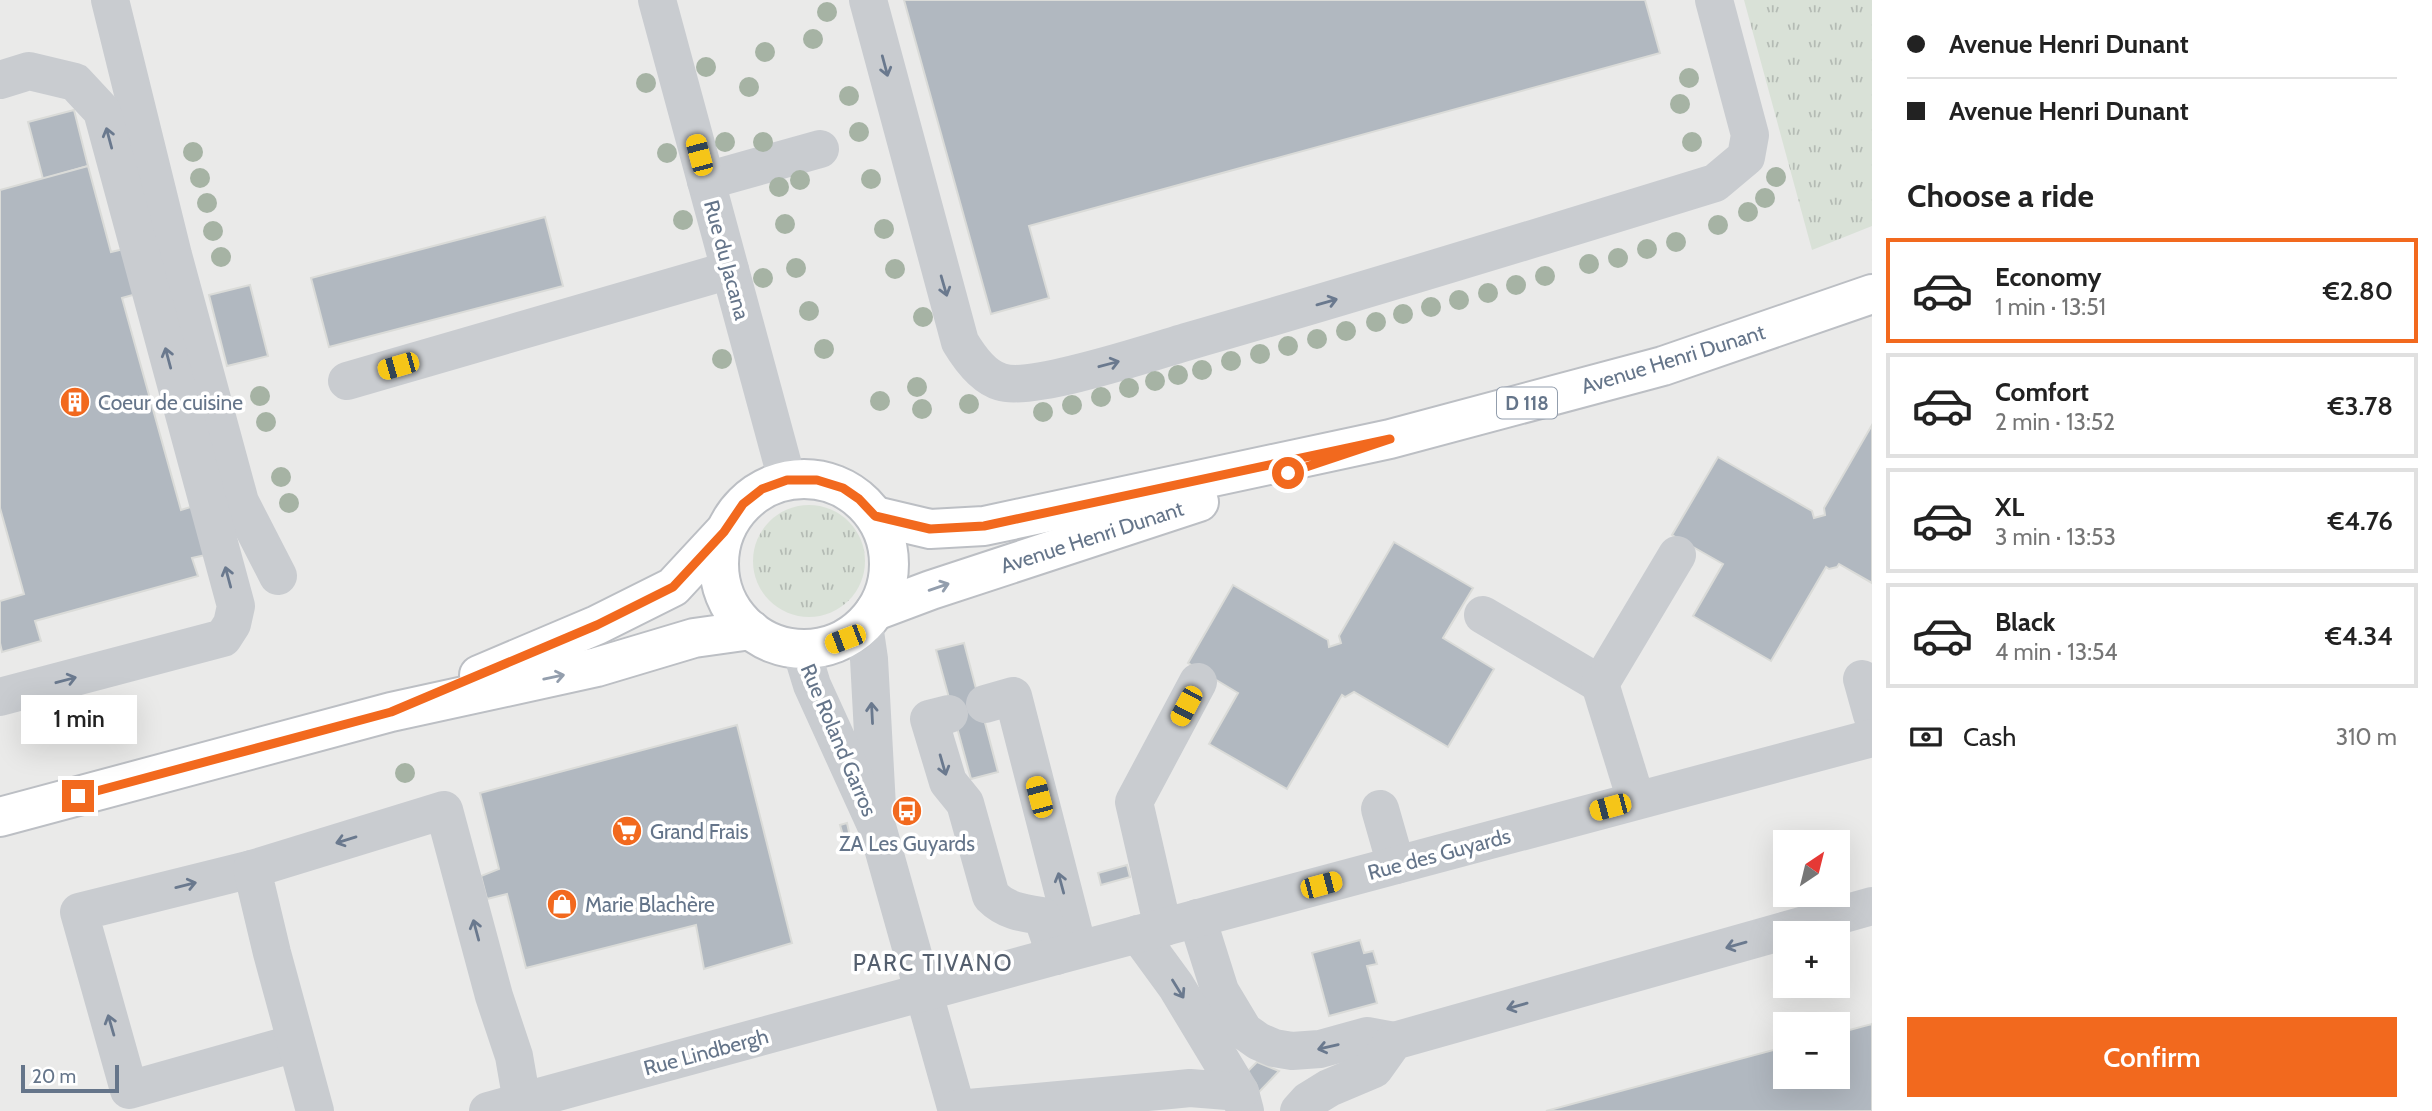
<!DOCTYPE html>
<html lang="en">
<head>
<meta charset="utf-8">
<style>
  :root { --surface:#fff; --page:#f6f6f6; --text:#222; --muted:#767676; --line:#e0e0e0; --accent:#f2691e }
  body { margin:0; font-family:Cabin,sans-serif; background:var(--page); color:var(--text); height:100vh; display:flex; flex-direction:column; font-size:26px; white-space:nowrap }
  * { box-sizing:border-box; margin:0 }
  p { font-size:23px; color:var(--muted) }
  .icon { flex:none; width:38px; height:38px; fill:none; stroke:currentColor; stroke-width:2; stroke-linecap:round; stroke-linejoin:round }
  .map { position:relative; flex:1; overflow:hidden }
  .side { display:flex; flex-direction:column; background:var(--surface); width:560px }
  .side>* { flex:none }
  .top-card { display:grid; align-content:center; height:154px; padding:0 35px; background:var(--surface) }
  .needle { width:46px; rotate:35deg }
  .controls { position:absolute; left:1773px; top:830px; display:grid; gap:14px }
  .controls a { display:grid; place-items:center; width:77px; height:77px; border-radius:0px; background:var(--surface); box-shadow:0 7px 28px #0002; font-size:35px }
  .scale { position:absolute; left:21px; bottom:18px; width:98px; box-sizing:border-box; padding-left:7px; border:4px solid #65758a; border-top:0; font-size:19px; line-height:24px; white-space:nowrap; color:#65758a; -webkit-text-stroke:5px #fff; paint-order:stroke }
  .end { position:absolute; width:32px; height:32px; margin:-16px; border:9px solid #f2691e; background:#fff; box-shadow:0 0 0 4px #fff }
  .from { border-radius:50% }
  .bubble { position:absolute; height:49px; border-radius:0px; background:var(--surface); box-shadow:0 7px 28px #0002; font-size:23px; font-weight:600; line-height:49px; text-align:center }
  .car { position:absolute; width:21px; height:42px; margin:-21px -10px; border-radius:9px; box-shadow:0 0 5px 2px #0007; background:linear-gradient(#f5c518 24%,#345 0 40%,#f5c518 0 76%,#345 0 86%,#f5c518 0) }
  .top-card b { display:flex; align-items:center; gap:24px; height:66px; font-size:26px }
  .top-card b+b { border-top:2px solid var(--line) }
  .top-card i { width:18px; height:18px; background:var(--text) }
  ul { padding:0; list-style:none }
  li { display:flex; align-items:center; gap:21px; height:105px; margin:0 14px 10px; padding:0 21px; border:4px solid var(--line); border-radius:0px }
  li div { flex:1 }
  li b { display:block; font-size:26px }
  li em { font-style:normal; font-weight:600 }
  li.active { border-color:var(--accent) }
  li>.icon { width:63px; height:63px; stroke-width:1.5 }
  h2 { padding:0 35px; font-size:32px; line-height:84px }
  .pay { display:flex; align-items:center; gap:18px; height:77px; padding:0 35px; font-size:26px }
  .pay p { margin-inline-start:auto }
  .button { display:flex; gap:14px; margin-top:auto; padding:14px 35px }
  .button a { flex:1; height:80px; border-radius:0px; background:var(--accent); color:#fff; font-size:28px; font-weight:600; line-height:80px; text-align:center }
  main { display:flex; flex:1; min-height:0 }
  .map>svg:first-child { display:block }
</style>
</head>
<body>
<main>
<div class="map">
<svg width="1872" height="1111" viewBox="0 0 1872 1111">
  <defs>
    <pattern id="grass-tufts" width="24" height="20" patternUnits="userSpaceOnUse" patternTransform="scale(1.75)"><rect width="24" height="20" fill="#d9e1d7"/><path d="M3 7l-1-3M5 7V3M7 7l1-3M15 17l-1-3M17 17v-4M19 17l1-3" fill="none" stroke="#b4bbb4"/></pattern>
  </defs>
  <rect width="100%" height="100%" fill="#f9f9f6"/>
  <path fill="#eaeae9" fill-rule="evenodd" d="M0,0H1872V1111H0ZM1785,842H1838V894H1785ZM1785,933H1838V985H1785ZM1785,1024H1838V1076H1785Z"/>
  <g fill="url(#grass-tufts)">
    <polygon points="1744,0 1872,0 1872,226 1812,250"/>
    <circle cx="809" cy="561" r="56"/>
  </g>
  <g fill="#b1b8c0" stroke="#dadbd8" stroke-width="2">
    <polygon points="904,0 1645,0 1660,53 1029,226 1049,298 991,314"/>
    <polygon points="74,110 88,166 43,179 28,122"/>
    <polygon points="88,166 111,252 128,248 140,293 122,298 181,510 197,505 210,554 192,558 198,576 35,621 41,641 2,652 0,643 0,601 24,594 0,508 0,190"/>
    <polygon points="545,217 563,286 329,347 311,278"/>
    <polygon points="250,285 268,356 227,366 209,295"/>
    <polygon points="1872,425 1872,583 1839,564 1837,567 1829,569 1826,567 1771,661 1693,616 1723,564 1672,535 1718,457 1812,511 1814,518 1825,515 1824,508"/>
    <polygon points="1394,542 1473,588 1443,638 1494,669 1448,747 1354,692 1345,697 1342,695 1287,789 1209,744 1238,693 1188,663 1233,585 1328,640 1329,647 1341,643 1339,636"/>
    <polygon points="964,643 998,772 971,779 936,650"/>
    <polygon points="737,725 792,943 704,969 696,925 526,968 507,894 487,899 481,876 499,869 480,793"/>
    <polygon points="909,803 913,820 906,822 902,805"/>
    <polygon points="847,823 851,841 845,842 840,825"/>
    <polygon points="1127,865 1130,877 1101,885 1098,873"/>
    <polygon points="1360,940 1364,953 1373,951 1377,964 1367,966 1377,1003 1329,1016 1312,953"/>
    <polygon points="1872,1024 1872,1111 1546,1111 1785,1047 1785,1076 1838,1076 1838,1033"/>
    <polygon points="1257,1062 1279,1071 1258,1093 1247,1072"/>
  </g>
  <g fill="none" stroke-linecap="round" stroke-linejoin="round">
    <g stroke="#bcbfc4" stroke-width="42">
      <g id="major">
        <circle cx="804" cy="564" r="85"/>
        <polyline points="875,516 930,529 984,526 1390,439 1663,366 1872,294"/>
        <polyline points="875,611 931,590 1199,502"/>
        <polyline points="479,675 597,625 673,587 724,532"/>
        <polyline points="0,817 391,712 597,667 694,638 751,630"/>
      </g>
    </g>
    <g stroke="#c9ccd0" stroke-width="38">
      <polyline points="110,0 173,255 240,502 278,576"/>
      <polyline points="657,0 787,480"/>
      <path d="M868,0L960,342C969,357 983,377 1001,382C1032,392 1149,353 1186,342C1364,291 1540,237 1715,183L1746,157L1750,135L1714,0"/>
      <polyline points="0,80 29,71 75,82 102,111 236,606 232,624 223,638 0,697"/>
      <polyline points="706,181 820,149"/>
      <polyline points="347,381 730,270"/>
      <polyline points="1483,615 1600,684 1677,555"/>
      <polyline points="864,625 869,659 877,807"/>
      <polyline points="801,649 812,685 878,830 957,1111"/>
      <polyline points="1862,679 1872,715"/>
      <polyline points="1600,684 1636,800"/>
      <polyline points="985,704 1013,696 1078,949"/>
      <path d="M949,714L929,719L948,782L965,803L991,896C1006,911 1022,913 1042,916L1056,956"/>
      <polyline points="1380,809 1396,865"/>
      <polyline points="252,869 79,912 129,1090 296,1043"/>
      <polyline points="1197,918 1220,991 1244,1031 1258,1041 1274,1048 1292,1051 1320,1049 1367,1036 1394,1041"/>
      <polyline points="1163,928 1134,802 1198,682"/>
      <polyline points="1138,934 1176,986 1240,1092 1245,1111"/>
      <polyline points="957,1109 1170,1090 1190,1088 1240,1092"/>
      <polyline points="315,1111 272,953 252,869 444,810 494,996 514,1056 522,1102"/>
      <polyline points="488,1111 1056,956 1872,738"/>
      <polyline points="1299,1111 1308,1101 1329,1088 1374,1069 1394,1041 1872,906"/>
    </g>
    <use href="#major" stroke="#fff" stroke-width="38"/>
  </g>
  <g fill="#a6b3a4">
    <circle cx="827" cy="12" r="10"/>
    <circle cx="813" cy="39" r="10"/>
    <circle cx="765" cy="52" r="10"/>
    <circle cx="706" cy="67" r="10"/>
    <circle cx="1689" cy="78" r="10"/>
    <circle cx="646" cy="83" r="10"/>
    <circle cx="749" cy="87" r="10"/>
    <circle cx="849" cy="96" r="10"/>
    <circle cx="1680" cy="104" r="10"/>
    <circle cx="859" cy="132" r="10"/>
    <circle cx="725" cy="142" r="10"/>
    <circle cx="763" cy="142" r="10"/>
    <circle cx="1692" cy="142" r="10"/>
    <circle cx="193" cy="152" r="10"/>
    <circle cx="667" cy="153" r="10"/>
    <circle cx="1776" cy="177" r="10"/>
    <circle cx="200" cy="178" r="10"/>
    <circle cx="871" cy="179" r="10"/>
    <circle cx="800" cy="180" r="10"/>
    <circle cx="779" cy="187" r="10"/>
    <circle cx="1765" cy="198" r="10"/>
    <circle cx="207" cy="203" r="10"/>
    <circle cx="1748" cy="212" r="10"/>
    <circle cx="683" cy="220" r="10"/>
    <circle cx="785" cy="224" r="10"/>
    <circle cx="1718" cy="225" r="10"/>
    <circle cx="884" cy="229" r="10"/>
    <circle cx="213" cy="231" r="10"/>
    <circle cx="1676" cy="242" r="10"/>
    <circle cx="1647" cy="249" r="10"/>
    <circle cx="221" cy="257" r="10"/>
    <circle cx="1618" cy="258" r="10"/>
    <circle cx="1589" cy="264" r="10"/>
    <circle cx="796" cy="268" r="10"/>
    <circle cx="895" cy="269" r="10"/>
    <circle cx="1545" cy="276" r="10"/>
    <circle cx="763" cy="278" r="10"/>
    <circle cx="1516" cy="285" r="10"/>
    <circle cx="1488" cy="293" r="10"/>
    <circle cx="1459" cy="300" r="10"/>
    <circle cx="1431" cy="307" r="10"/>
    <circle cx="809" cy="311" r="10"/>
    <circle cx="1403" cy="314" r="10"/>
    <circle cx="923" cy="317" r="10"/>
    <circle cx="1376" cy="322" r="10"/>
    <circle cx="1346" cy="331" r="10"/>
    <circle cx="1317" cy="339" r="10"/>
    <circle cx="1288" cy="346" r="10"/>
    <circle cx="824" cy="349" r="10"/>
    <circle cx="1260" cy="354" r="10"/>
    <circle cx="722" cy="359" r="10"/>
    <circle cx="1231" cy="361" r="10"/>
    <circle cx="1202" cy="370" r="10"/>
    <circle cx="1178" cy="375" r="10"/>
    <circle cx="1155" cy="381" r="10"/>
    <circle cx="917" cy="387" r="10"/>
    <circle cx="1129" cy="388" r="10"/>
    <circle cx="260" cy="396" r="10"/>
    <circle cx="1101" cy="397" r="10"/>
    <circle cx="880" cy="401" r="10"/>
    <circle cx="969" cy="404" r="10"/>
    <circle cx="1072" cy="405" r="10"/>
    <circle cx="922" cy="409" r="10"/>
    <circle cx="1043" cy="412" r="10"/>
    <circle cx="266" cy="422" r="10"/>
    <circle cx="281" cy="477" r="10"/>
    <circle cx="289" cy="503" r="10"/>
    <circle cx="405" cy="773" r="10"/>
  </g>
  <defs><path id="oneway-shaft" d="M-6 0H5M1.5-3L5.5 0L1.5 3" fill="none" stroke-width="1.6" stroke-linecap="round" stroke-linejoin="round" transform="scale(1.75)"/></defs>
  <g stroke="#6a798e">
    <use href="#oneway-shaft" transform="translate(885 66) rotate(75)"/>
    <use href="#oneway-shaft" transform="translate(109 138) rotate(-105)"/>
    <use href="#oneway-shaft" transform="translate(944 286) rotate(74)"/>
    <use href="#oneway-shaft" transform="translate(1327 302) rotate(-16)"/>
    <use href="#oneway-shaft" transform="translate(168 358) rotate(-105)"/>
    <use href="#oneway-shaft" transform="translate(1109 364) rotate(-15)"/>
    <use href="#oneway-shaft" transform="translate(228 577) rotate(-105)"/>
    <use href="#oneway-shaft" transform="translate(66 680) rotate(-15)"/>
    <use href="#oneway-shaft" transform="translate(872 713) rotate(-93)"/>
    <use href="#oneway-shaft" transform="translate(943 765) rotate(74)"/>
    <use href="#oneway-shaft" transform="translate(346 840) rotate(163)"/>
    <use href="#oneway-shaft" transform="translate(1061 883) rotate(-105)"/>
    <use href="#oneway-shaft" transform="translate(186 885) rotate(-14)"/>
    <use href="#oneway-shaft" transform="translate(476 930) rotate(-105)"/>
    <use href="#oneway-shaft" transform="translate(1736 945) rotate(164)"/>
    <use href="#oneway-shaft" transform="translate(1178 989) rotate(58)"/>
    <use href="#oneway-shaft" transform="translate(1517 1006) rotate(164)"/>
    <use href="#oneway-shaft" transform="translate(111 1025) rotate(-106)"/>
    <use href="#oneway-shaft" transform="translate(1328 1047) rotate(167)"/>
  </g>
  <g stroke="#939ead">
    <use href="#oneway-shaft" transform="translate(939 587) rotate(-19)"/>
    <use href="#oneway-shaft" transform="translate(554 677) rotate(-12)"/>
  </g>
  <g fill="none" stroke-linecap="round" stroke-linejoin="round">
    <polyline stroke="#f2691e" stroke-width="9" points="78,796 391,712 597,625 673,587 724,532 743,504 762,489 787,480 817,480 843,488 859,499 875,516 930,529 984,526 1390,439 1288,473"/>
  </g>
  <defs>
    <g id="building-disc" transform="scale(1.575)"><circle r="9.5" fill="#f2691e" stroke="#fff"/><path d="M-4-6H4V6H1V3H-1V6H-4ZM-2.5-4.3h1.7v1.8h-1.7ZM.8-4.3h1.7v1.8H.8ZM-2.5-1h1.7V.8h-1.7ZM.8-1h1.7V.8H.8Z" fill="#fff"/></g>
    <g id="bus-disc" transform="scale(1.575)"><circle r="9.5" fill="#f2691e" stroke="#fff"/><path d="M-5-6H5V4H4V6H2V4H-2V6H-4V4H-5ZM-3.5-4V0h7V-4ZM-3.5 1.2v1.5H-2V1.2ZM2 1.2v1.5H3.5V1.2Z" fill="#fff"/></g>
    <g id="supermarket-disc" transform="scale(1.575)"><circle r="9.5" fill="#f2691e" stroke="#fff"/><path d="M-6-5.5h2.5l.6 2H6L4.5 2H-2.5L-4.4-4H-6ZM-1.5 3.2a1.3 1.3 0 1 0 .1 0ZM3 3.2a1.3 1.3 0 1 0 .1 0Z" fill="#fff"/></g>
    <g id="shop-disc" transform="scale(1.575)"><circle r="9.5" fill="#f2691e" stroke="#fff"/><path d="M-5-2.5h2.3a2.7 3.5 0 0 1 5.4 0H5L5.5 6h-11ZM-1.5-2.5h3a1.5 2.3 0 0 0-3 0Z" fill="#fff"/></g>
  </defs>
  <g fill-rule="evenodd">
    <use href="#building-disc" x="75" y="402"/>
    <use href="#bus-disc" x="907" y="811"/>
    <use href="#supermarket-disc" x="627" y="831"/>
    <use href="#shop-disc" x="562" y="904"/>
  </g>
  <g text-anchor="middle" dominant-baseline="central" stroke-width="7" stroke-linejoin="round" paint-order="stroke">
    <rect fill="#fff" stroke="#939ead" stroke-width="2" x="1497" y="387.5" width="60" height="31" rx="5"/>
    <g font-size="19" font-weight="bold" fill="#65758a">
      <text x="1527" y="403">D 118</text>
    </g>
    <g font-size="21" fill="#65758a" stroke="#fff">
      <text transform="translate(727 260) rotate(75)">Rue du Jacana</text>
      <text transform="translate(1673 359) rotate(-17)">Avenue Henri Dunant</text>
      <text transform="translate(1092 537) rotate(-18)">Avenue Henri Dunant</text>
      <text transform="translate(839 740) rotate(67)">Rue Roland Garros</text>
      <text transform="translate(1439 854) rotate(-15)">Rue des Guyards</text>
      <text transform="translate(706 1052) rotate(-15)">Rue Lindbergh</text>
    </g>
    <g font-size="21" fill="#65758a" stroke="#fff" text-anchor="start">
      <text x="98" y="402">Coeur de cuisine</text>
      <text x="650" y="831">Grand Frais</text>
      <text x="907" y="843" text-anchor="middle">ZA Les Guyards</text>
      <text x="585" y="904">Marie Blachère</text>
    </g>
    <g font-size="23" letter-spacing="2" fill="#545f6e" stroke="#fff">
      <text x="933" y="963">PARC TIVANO</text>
    </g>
  </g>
</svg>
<div class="controls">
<a><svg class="needle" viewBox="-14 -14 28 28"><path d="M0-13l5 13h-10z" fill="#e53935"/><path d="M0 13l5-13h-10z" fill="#767676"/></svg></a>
<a>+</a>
<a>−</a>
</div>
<div class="scale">20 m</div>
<i class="end from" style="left:1288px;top:473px"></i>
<i class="end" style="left:78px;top:796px"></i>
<div class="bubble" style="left:21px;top:695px;width:116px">1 min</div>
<i class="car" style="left:699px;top:155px;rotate:345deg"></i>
<i class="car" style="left:398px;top:366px;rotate:254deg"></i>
<i class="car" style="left:845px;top:639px;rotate:249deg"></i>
<i class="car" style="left:1186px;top:706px;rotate:208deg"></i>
<i class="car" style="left:1039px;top:797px;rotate:345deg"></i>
<i class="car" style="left:1610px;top:807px;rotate:255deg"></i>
<i class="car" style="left:1321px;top:885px;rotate:75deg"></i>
</div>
<section class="side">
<div class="top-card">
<b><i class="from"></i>Avenue Henri Dunant</b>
<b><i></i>Avenue Henri Dunant</b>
</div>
<h2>Choose a ride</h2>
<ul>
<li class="active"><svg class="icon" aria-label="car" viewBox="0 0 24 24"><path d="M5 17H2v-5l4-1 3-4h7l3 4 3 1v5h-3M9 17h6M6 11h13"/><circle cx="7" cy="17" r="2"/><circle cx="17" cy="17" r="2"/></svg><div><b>Economy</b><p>1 min · 13:51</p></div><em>€2.80</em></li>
<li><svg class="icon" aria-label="car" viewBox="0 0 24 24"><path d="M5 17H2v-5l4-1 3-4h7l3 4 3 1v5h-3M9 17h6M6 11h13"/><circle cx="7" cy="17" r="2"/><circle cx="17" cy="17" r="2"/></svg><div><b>Comfort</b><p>2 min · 13:52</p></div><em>€3.78</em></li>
<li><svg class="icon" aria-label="car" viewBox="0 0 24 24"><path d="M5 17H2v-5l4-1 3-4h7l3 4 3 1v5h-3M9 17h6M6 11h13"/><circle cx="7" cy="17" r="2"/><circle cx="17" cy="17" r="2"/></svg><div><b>XL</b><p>3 min · 13:53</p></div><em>€4.76</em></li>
<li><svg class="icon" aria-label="car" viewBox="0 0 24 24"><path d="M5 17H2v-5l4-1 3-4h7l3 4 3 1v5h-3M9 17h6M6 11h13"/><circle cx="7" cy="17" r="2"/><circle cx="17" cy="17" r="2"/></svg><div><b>Black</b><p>4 min · 13:54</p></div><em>€4.34</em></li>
</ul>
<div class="pay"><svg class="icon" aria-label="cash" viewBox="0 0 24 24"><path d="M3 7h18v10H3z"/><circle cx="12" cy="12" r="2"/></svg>Cash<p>310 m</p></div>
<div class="button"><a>Confirm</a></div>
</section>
</main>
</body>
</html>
